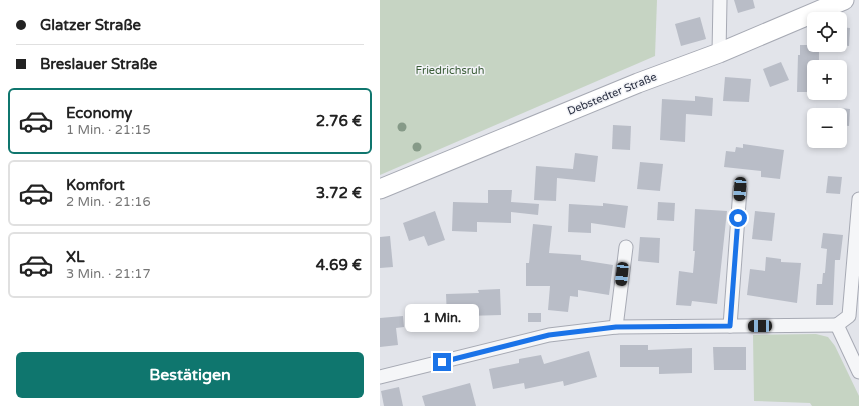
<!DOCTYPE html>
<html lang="de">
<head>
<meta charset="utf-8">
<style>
  :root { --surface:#fff; --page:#f2f2f2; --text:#222; --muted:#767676; --line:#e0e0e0; --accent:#0f766e }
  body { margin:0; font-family:"Varela Round",sans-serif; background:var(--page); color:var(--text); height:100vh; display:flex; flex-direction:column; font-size:15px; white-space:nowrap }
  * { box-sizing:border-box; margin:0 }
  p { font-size:13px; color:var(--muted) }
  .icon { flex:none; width:22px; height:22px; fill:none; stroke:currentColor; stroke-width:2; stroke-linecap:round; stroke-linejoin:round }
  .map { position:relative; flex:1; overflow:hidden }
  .details { display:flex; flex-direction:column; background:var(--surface); width:380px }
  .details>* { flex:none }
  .guide { display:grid; align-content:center; height:88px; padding:0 16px; background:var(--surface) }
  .tools { position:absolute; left:427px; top:12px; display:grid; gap:8px }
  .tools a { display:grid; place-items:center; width:40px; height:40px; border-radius:6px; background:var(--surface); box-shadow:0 2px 6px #0003; font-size:20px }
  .end { position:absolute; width:18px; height:18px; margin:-9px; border:5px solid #1a73e8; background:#fff; box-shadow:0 0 0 2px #fff }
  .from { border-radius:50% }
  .bubble { position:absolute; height:28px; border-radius:6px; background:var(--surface); box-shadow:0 2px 6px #0003; font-size:13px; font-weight:700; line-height:28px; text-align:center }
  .car { position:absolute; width:12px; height:24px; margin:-12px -6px; border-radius:5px; box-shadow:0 0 3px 1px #0007; background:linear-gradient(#222 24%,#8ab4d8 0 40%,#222 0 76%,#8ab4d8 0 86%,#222 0) }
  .guide b { display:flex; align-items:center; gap:14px; height:38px; font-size:15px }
  .guide b+b { border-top:1px solid var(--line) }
  .guide i { width:10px; height:10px; background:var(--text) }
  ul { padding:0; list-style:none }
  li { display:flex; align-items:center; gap:12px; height:66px; margin:0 8px 6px; padding:0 8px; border:2px solid var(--line); border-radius:6px }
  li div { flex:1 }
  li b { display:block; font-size:15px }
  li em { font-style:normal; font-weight:700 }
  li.on { border-color:var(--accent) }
  li>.icon { width:36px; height:36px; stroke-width:1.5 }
  .primary-button { display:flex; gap:8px; margin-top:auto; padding:8px 16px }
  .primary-button a { flex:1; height:46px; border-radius:6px; background:var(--accent); color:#fff; font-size:16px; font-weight:700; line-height:46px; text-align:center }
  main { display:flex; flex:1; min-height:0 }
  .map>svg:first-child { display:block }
</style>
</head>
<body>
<main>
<section class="details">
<div class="guide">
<b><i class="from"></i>Glatzer Straße</b>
<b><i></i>Breslauer Straße</b>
</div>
<ul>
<li class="on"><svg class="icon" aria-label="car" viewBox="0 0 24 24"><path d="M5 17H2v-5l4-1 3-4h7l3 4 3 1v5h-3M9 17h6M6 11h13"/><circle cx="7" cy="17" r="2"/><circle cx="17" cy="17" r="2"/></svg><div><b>Economy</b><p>1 Min. · 21:15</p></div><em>2.76 €</em></li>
<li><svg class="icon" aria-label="car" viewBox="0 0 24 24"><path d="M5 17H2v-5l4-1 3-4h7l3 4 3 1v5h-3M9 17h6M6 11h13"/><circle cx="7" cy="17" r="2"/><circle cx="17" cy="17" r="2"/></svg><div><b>Komfort</b><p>2 Min. · 21:16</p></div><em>3.72 €</em></li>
<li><svg class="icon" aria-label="car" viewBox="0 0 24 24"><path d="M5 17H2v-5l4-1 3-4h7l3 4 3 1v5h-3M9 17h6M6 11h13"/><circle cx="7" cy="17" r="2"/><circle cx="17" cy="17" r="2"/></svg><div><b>XL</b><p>3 Min. · 21:17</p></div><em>4.69 €</em></li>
</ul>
<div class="primary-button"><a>Bestätigen</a></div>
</section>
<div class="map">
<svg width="479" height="406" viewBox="0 0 479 406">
  <rect width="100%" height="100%" fill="#e2e4ea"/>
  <g fill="#c6d4c3">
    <polygon points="0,0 277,0 275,56 0,175"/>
    <polygon points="436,334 448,337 455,346 479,396 479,406 432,406 430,403 374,401 373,335"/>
  </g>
  <g fill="#b9bdc7">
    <polygon points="354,0 373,0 375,8 358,13"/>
    <polygon points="320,17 326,39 301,46 295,24"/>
    <polygon points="460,27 470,28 469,46 460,45"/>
    <polygon points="420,45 439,45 439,67 434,67 434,92 417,92 418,55 420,55"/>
    <polygon points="401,62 409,80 390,87 383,69"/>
    <polygon points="345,77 371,79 369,102 343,101"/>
    <polygon points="315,96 333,98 332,116 306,114 305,142 280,140 282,99 315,101"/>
    <polygon points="460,108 470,109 469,126 460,125"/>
    <polygon points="233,125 251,126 250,150 232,149"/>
    <polygon points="363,144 404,150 400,179 381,177 381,171 344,167 346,151 355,152 356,147 363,148"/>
    <polygon points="195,153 218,156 215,182 177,178 176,201 154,200 156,166 193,169"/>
    <polygon points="260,162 283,164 280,191 257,189"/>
    <polygon points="448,176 462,177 460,194 446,193"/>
    <polygon points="108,190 132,190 131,202 159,204 158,215 131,212 131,223 97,222 97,232 72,231 73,202 108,203"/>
    <polygon points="278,202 295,203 294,221 277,220"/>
    <polygon points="223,203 248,206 245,228 211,223 211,233 188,232 189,204 223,206"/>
    <polygon points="315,209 347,211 337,304 312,301 311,306 296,305 299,271 313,273 315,251 313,251"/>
    <polygon points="55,211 65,240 48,246 44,236 29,241 23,223"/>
    <polygon points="375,211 395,213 392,241 372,239"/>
    <polygon points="153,224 172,226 169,253 201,255 201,260 233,265 229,295 198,290 198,297 190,296 188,312 168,310 170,286 146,286 146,263 149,263"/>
    <polygon points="443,233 463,235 460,260 455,260 453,305 436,305 437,284 442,284 443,273 445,273 447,249 441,248"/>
    <polygon points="10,236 13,267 0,268 0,237"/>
    <polygon points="260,237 280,238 279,263 258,261"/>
    <polygon points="386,257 401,259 401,262 421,263 417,303 367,295 370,269 385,271"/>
    <polygon points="120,289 121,315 87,316 87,318 67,318 66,294 99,293 98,290"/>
    <rect x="148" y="313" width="13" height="9"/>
    <polygon points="23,316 24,327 16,328 18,345 0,347 0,318"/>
    <polygon points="240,345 268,345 268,350 312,348 312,373 279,374 279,367 240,367"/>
    <polygon points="333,347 366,347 366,370 334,370"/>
    <polygon points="209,351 217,377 184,386 183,381 145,389 144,383 113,389 109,369 139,363 139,359 161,355 164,364"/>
    <polygon points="90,383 96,406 45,406 42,396"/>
    <polygon points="19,387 23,406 4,406 1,391"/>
  </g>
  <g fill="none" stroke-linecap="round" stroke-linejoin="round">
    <g stroke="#a7aab4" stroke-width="15">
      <g id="street">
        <polyline points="339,53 340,0"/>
        <polyline points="457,325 469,316 479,199"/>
        <polyline points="457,325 479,372"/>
        <polyline points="350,326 360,189"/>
        <polyline points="236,327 246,247"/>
        <polyline points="0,377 169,335 236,327 457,325"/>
      </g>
    </g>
    <g stroke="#a7aab4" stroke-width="21">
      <polyline id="secondary" points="0,189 258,83 339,53 464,0"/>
    </g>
    <use href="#street" stroke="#f5f6f8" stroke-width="13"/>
    <use href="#secondary" stroke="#fff" stroke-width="19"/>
  </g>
  <g fill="#869a88">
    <circle cx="22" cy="127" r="4.5"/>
    <circle cx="37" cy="147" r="4.5"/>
  </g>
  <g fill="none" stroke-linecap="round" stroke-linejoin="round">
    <polyline stroke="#1a73e8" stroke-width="5" points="62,362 169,335 236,327 350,326 358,218"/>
  </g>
  <g text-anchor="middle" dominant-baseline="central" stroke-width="3" stroke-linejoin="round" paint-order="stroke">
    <g font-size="11" fill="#3b5d38" stroke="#f2f3f7">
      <text x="70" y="70">Friedrichsruh</text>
    </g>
    <g font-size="11" fill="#2a3042" stroke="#f2f3f7">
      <text transform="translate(232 94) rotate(-22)">Debstedter Straße</text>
    </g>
  </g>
</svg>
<div class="tools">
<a><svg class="icon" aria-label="locate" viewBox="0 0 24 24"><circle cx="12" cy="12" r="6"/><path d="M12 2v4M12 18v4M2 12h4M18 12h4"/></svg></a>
<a>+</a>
<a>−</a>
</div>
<i class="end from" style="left:358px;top:218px"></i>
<i class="end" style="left:62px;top:362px"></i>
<div class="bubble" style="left:25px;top:304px;width:74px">1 Min.</div>
<i class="car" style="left:360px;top:189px;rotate:184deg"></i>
<i class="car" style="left:242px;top:274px;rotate:186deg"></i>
<i class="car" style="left:380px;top:326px;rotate:269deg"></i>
</div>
</main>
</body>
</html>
